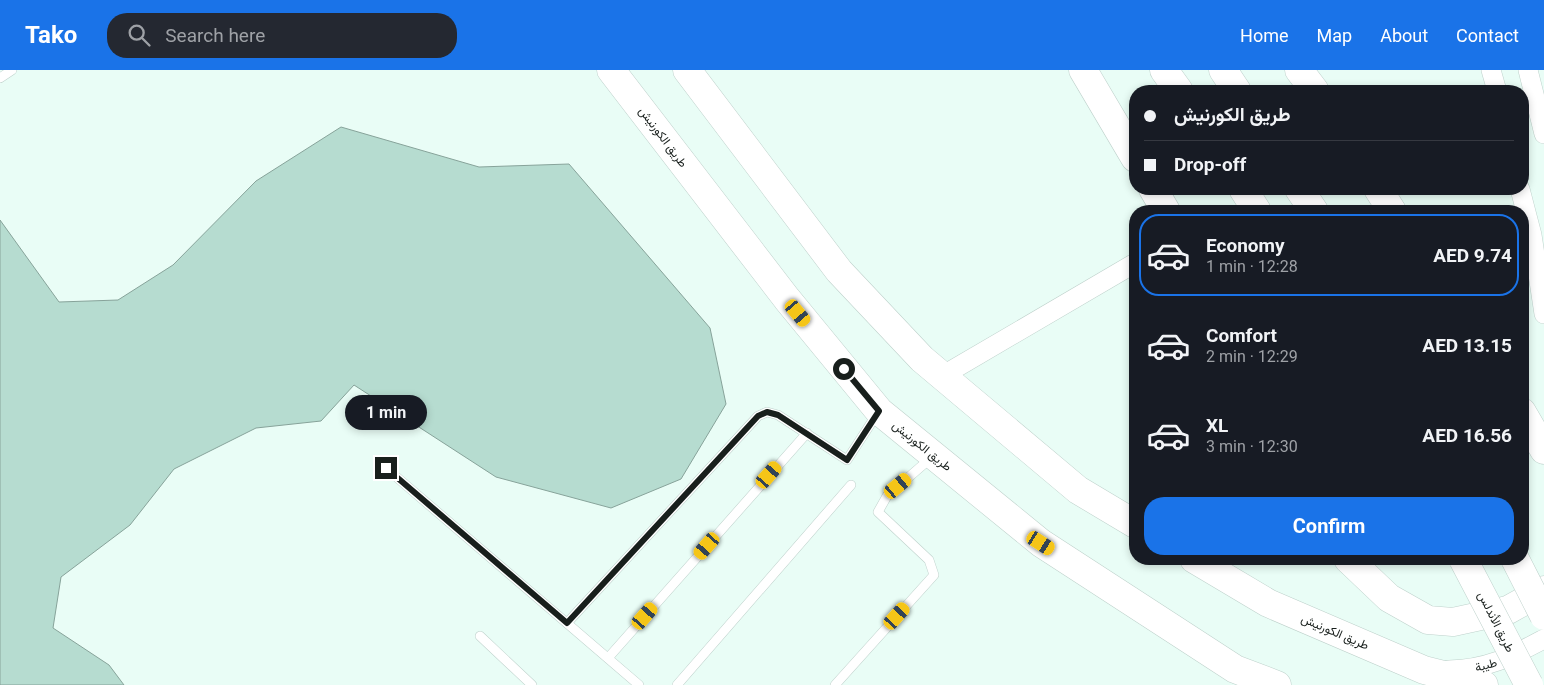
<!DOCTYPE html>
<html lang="en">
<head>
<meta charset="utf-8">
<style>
  :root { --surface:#171b24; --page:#242831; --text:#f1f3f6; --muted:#9ea1a6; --line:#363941; --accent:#1a73e8 }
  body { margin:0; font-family:Roboto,Vazirmatn,sans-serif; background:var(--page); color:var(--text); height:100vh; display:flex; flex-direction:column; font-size:19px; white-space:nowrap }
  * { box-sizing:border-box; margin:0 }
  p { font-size:16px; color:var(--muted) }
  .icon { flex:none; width:28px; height:28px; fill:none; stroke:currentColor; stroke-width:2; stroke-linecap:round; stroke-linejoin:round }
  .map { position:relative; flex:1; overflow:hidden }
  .side { position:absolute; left:1129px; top:135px; width:400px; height:360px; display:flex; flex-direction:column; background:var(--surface); border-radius:20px; box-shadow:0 2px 8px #0003 }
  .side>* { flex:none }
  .hud { position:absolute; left:1129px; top:15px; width:400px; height:110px; border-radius:20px; box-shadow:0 2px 8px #0003; display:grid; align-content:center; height:110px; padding:0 15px; background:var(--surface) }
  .end { position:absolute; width:22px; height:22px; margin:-11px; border:6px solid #181f1c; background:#fff; box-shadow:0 0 0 2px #fff }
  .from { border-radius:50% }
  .bubble { position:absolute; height:35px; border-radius:18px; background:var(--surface); box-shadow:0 2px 8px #0003; font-size:16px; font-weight:700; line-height:35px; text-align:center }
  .car { position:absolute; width:15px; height:30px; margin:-15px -8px; border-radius:6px; box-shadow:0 0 4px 1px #0007; background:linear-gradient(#f5c518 24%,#345 0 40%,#f5c518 0 76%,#345 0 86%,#f5c518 0) }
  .hud b { display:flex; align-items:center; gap:18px; height:48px; font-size:19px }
  .hud b+b { border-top:1px solid var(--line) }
  .hud i { width:12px; height:12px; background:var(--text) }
  ul { padding:9px 0 0; list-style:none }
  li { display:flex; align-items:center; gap:15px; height:82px; margin:0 10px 8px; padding:0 5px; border:2px solid transparent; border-radius:20px }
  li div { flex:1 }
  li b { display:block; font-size:19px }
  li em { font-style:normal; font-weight:700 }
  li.selected { border-color:var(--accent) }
  li>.icon { width:45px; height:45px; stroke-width:1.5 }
  .cta { display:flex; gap:10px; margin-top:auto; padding:10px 15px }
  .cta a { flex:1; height:58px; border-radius:20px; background:var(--accent); color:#fff; font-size:20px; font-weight:700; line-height:58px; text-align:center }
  header { display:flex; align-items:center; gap:30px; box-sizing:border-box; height:70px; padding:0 25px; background:var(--accent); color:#fff }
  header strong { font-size:24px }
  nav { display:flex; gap:28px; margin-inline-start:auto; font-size:18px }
  .search { width:350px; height:45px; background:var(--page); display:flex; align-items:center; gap:12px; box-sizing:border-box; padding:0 18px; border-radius:20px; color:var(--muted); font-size:19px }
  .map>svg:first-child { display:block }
</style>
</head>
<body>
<header>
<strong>Tako</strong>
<div class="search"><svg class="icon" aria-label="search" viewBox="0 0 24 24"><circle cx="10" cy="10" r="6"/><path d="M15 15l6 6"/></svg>Search here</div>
<nav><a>Home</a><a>Map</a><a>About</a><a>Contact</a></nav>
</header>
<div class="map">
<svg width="1544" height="615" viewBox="0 0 1544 615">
  <rect width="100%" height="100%" fill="#e9fdf6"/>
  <polygon fill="#b6dcd0" stroke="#87a39a" points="341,57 479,97 569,94 710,258 726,334 681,409 611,438 496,407 354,315 321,351 256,358 174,399 130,455 61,507 53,558 109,595 124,615 0,615 0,150 59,232 118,230 173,195 256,111"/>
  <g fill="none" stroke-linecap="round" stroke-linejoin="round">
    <g stroke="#bed1cb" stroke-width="10">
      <g id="service">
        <polyline points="0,8 12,0"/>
        <polyline points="386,398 639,615"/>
        <polyline points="567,553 758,346 767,342 778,345 847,390 877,344"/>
        <polyline points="480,566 532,615"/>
        <polyline points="608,588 807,363"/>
        <polyline points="677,615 851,415"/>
        <polyline points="835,615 934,505 929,490 878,442 887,426 932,387"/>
      </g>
    </g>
    <g stroke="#bed1cb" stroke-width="20">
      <g id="minor">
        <polyline points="1491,0 1497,21"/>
        <polyline points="1528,0 1544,64"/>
        <polyline points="1520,119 1532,165 1544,244"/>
        <polyline points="942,306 1135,193"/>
        <path d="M1449,600C1488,599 1510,587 1544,569"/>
      </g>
    </g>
    <g stroke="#bed1cb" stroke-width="29">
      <g id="primary">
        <polyline points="611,0 787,229 879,341 1041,473 1235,599 1277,615"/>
        <polyline points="687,0 839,201 922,289 1078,420 1135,454"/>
        <polyline points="1083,0 1135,88"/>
        <polyline points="1164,0 1179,21"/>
        <polyline points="1223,0 1237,21"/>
        <polyline points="1299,0 1315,21"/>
        <polyline points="1153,119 1166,141"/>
        <polyline points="1243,119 1257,141"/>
        <polyline points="1299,119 1314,141"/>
        <polyline points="1378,119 1392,141"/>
        <polyline points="1522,342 1544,380"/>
        <polyline points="1194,489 1268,533 1424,600 1484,615"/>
        <polyline points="1348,489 1389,528 1428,550 1453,552 1508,540 1544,520"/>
      </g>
    </g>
    <use href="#service" stroke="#fff" stroke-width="9"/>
    <use href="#minor" stroke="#fff" stroke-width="19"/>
    <use href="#primary" stroke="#fff" stroke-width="28"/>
    <g stroke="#bed1cb" stroke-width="29" stroke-linecap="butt">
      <g id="motorway-bridge">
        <polyline points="1463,489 1529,615"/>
        <polyline points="1515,489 1544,546"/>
      </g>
    </g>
    <use href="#motorway-bridge" stroke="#fff" stroke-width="28"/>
  </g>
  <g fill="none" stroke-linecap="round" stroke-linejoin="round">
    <polyline stroke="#181f1c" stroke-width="6" points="386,398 567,553 758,346 767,342 778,345 847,390 879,341 844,299"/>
  </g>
  <g text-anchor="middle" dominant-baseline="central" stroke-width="4" stroke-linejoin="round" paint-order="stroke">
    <g font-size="12" fill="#181f1c" stroke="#fff">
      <text transform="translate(663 67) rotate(53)">طريق الكورنيش</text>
      <text transform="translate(922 376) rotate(39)">طريق الكورنيش</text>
      <text transform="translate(1496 552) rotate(63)">طريق الأندلس</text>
      <text transform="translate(1335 562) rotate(23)">طريق الكورنيش</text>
      <text transform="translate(1486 595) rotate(-15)">طيبة</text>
    </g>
  </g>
</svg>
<i class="end from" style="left:844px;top:299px"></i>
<i class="end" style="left:386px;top:398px"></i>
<div class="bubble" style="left:345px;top:325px;width:82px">1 min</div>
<i class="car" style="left:798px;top:243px;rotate:140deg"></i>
<i class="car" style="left:769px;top:405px;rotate:41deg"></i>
<i class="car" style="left:898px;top:416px;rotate:50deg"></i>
<i class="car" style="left:1041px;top:473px;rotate:123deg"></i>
<i class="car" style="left:707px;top:476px;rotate:221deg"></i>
<i class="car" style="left:645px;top:546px;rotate:41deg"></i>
<i class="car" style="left:897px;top:546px;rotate:42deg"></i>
<div class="hud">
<b><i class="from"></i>طريق الكورنيش</b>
<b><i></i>Drop-off</b>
</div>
<section class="side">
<ul>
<li class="selected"><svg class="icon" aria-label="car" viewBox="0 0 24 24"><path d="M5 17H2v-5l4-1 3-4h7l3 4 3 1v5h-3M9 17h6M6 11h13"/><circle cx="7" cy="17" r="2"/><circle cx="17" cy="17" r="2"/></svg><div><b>Economy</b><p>1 min · 12:28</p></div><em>AED 9.74</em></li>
<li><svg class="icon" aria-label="car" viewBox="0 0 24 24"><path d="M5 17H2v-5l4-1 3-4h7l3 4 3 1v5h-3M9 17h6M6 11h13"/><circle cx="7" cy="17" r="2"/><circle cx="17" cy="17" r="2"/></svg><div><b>Comfort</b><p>2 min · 12:29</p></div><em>AED 13.15</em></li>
<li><svg class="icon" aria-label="car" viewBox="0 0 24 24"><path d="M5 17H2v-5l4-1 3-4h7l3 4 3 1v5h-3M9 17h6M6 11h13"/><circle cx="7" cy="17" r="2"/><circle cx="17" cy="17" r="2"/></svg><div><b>XL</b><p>3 min · 12:30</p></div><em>AED 16.56</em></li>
</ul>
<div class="cta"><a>Confirm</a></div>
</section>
</div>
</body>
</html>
